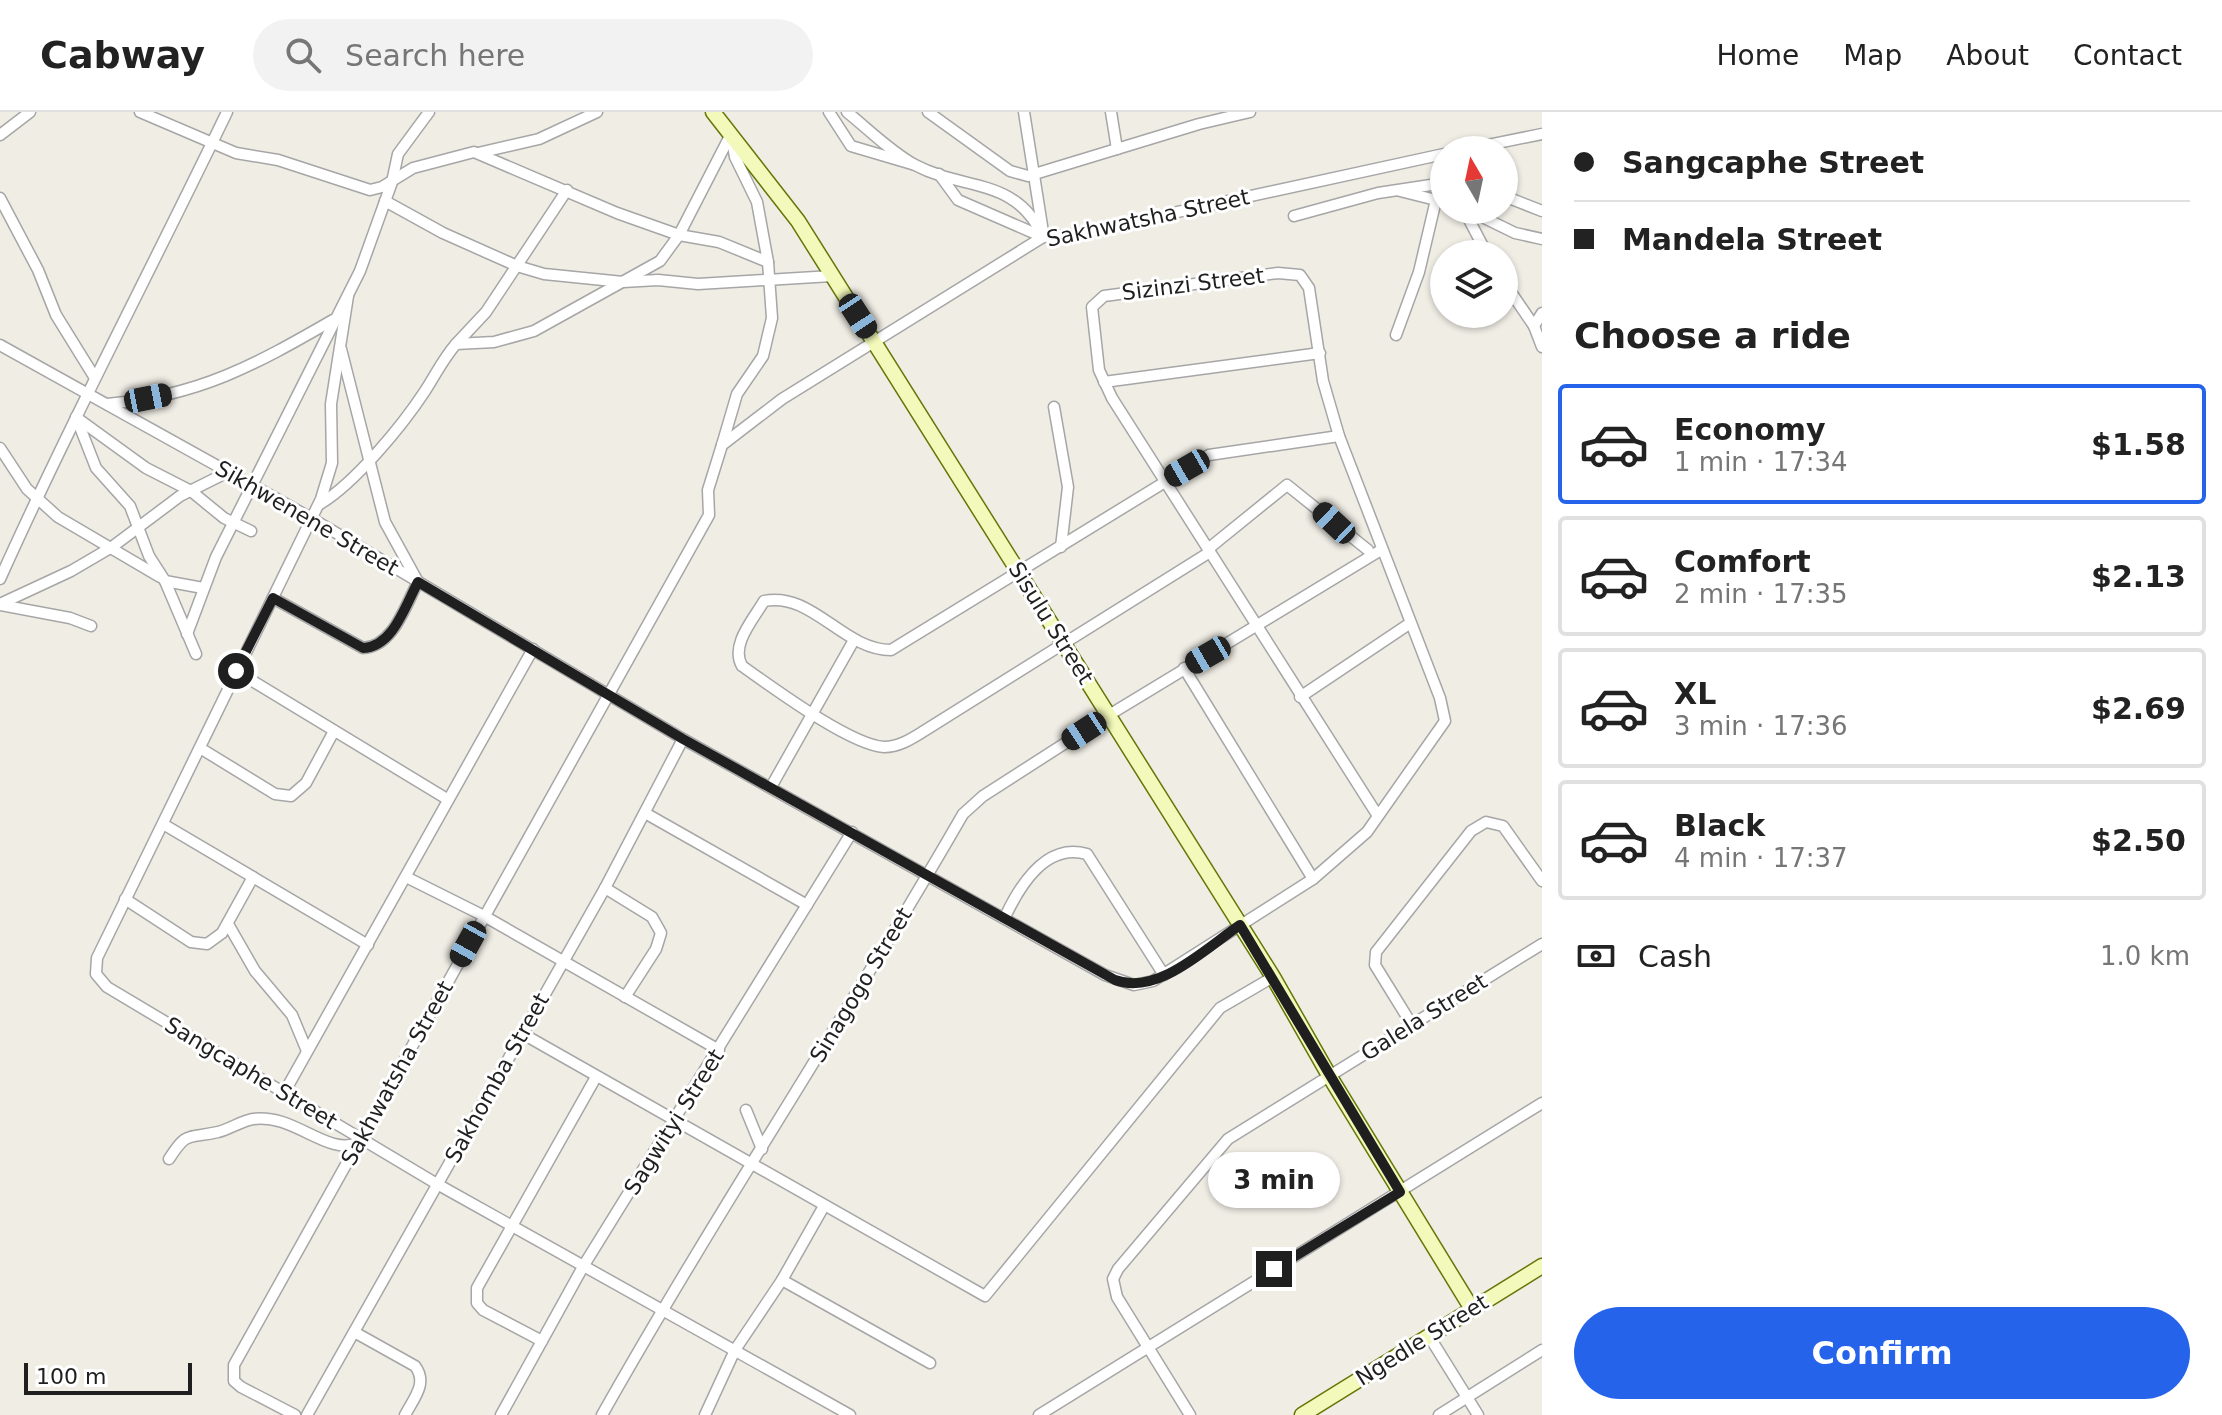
<!DOCTYPE html>
<html lang="en">
<head>
<meta charset="utf-8">
<style>
  :root { --surface:#fff; --page:#f2f2f2; --text:#222; --muted:#767676; --line:#e0e0e0; --accent:#2563eb }
  body { margin:0; font-family:"DejaVu Sans",sans-serif; background:var(--page); color:var(--text); height:100vh; display:flex; flex-direction:column; font-size:30px; white-space:nowrap }
  * { box-sizing:border-box; margin:0 }
  p { font-size:26px; color:var(--muted) }
  .icon { flex:none; width:44px; height:44px; fill:none; stroke:currentColor; stroke-width:2; stroke-linecap:round; stroke-linejoin:round }
  .map { position:relative; flex:1; overflow:hidden }
  .drawer { display:flex; flex-direction:column; background:var(--surface); width:680px }
  .drawer>* { flex:none }
  .guide { display:grid; align-content:center; height:176px; padding:0 32px; background:var(--surface) }
  .needle { width:52px; rotate:351deg }
  .controls { position:absolute; left:1430px; top:24px; display:grid; gap:16px }
  .controls a { display:grid; place-items:center; width:88px; height:88px; border-radius:50%; background:var(--surface); box-shadow:0 2px 6px #0004; font-size:40px }
  .scale { position:absolute; left:24px; bottom:20px; width:168px; box-sizing:border-box; padding-left:8px; border:4px solid #1f1f1f; border-top:0; font-size:22px; line-height:28px; white-space:nowrap; color:#1f1f1f; -webkit-text-stroke:6px #fff; paint-order:stroke }
  .end { position:absolute; width:36px; height:36px; margin:-18px; border:10px solid #1f1f1f; background:#fff; box-shadow:0 0 0 4px #fff }
  .from { border-radius:50% }
  .bubble { position:absolute; height:56px; border-radius:28px; background:var(--surface); box-shadow:0 2px 6px #0004; font-size:26px; font-weight:800; line-height:56px; text-align:center }
  .car { position:absolute; width:24px; height:48px; margin:-24px -12px; border-radius:10px; box-shadow:0 0 6px 2px #0007; background:linear-gradient(#222 24%,#8ab4d8 0 40%,#222 0 76%,#8ab4d8 0 86%,#222 0) }
  .guide b { display:flex; align-items:center; gap:28px; height:76px; font-size:30px }
  .guide b+b { border-top:2px solid var(--line) }
  .guide i { width:20px; height:20px; background:var(--text) }
  ul { padding:0; list-style:none }
  li { display:flex; align-items:center; gap:24px; height:120px; margin:0 16px 12px; padding:0 16px; border:4px solid var(--line); border-radius:8px }
  li div { flex:1 }
  li b { display:block; font-size:30px }
  li em { font-style:normal; font-weight:800 }
  li.active { border-color:var(--accent) }
  li>.icon { width:72px; height:72px; stroke-width:1.5 }
  h2 { padding:0 32px; font-size:36px; line-height:96px }
  .pay { display:flex; align-items:center; gap:20px; height:88px; padding:0 32px; font-size:30px }
  .pay p { margin-inline-start:auto }
  .button { display:flex; gap:16px; margin-top:auto; padding:16px 32px }
  .button a { flex:1; height:92px; border-radius:48px; background:var(--accent); color:#fff; font-size:32px; font-weight:800; line-height:92px; text-align:center }
  header { display:flex; align-items:center; gap:48px; box-sizing:border-box; height:112px; padding:0 40px; background:var(--surface); border-bottom:2px solid var(--line) }
  header strong { font-size:38px }
  nav { display:flex; gap:44px; margin-inline-start:auto; font-size:28px }
  .search { width:560px; height:72px; background:var(--page); display:flex; align-items:center; gap:20px; box-sizing:border-box; padding:0 28px; border-radius:44px; color:var(--muted); font-size:30px }
  main { display:flex; flex:1; min-height:0 }
  .map>svg:first-child { display:block }
</style>
</head>
<body>
<header>
<strong>Cabway</strong>
<div class="search"><svg class="icon" aria-label="search" viewBox="0 0 24 24"><circle cx="10" cy="10" r="6"/><path d="M15 15l6 6"/></svg>Search here</div>
<nav><a>Home</a><a>Map</a><a>About</a><a>Contact</a></nav>
</header>
<main>
<div class="map">
<svg width="1542" height="1303" viewBox="0 0 1542 1303">
  <rect width="100%" height="100%" fill="#f0ede5"/>
  <g fill="none" stroke-linecap="round" stroke-linejoin="round">
    <g stroke="#a6a6a6" stroke-width="13">
      <g id="street">
        <polyline points="140,0 236,41 278,48 370,78 382,75 413,56 474,40 617,101 679,123 719,130 768,150"/>
        <polyline points="829,0 851,34 912,52"/>
        <path d="M847,0C868,17 891,40 915,53C964,79 1017,65 1043,125"/>
        <polyline points="928,0 1010,59 1028,64 1199,12 1250,0"/>
        <polyline points="1024,0 1043,120"/>
        <polyline points="1111,0 1117,37"/>
        <polyline points="0,23 30,0"/>
        <polyline points="1463,38 1542,22"/>
        <polyline points="478,41 539,27 597,0"/>
        <polyline points="939,62 958,88 1043,125"/>
        <polyline points="1400,79 1444,90"/>
        <polyline points="1504,84 1542,99"/>
        <polyline points="0,86 38,158 56,203 95,266"/>
        <polyline points="385,89 443,121 517,154 544,162 623,170 658,168 698,172 832,164"/>
        <polyline points="1464,98 1487,142"/>
        <polyline points="1468,98 1515,121 1542,127"/>
        <polyline points="1294,104 1378,81 1444,71"/>
        <polyline points="1504,170 1534,214"/>
        <polyline points="348,184 331,292 332,351 321,387 97,846 96,862 107,875 437,1072 850,1303"/>
        <polyline points="1542,201 1534,214 1542,235"/>
        <polyline points="1396,223 1419,160 1436,88"/>
        <polyline points="456,232 486,200 567,78"/>
        <polyline points="0,233 311,406 683,627 1105,863 1134,873 1153,869 1313,767 1367,720 1445,609 1440,586 1339,324 1323,269 1309,176 1300,163 1278,161 1104,184 1092,195 1099,258 1112,286 1378,704"/>
        <polyline points="1104,270 1320,241"/>
        <path d="M107,292C199,284 255,253 333,208"/>
        <polyline points="1054,295 1068,375 1061,435"/>
        <polyline points="76,305 96,356 130,394 149,444 165,469 196,542"/>
        <polyline points="77,306 146,356 191,379 224,406 251,419"/>
        <polyline points="722,333 737,282 763,244 772,206 768,150 757,90 735,45 732,28"/>
        <polyline points="0,336 27,377 58,405 160,465"/>
        <path d="M320,392C355,371 402,314 425,279C436,262 443,247 456,232L494,230L534,219L660,149L679,123L731,22"/>
        <polyline points="1208,437 1287,373 1368,438"/>
        <path d="M1210,440L924,619C911,627 899,635 884,635C850,633 772,575 742,554C730,533 753,508 764,489C812,479 843,538 891,538L1209,343L1339,324"/>
        <path d="M0,467C71,309 152,156 227,0"/>
        <polyline points="165,469 203,476"/>
        <path d="M273,486L363,536C393,535 405,494 418,470L385,410L341,237"/>
        <polyline points="0,492 71,459 112,435 180,384 228,360"/>
        <polyline points="0,493 70,506 91,514"/>
        <polyline points="187,522 216,445 360,159 392,70 398,42 429,0"/>
        <polyline points="1184,556 1313,767"/>
        <polyline points="236,559 447,687"/>
        <polyline points="1300,585 1409,512"/>
        <polyline points="200,636 275,682 291,684 306,671 334,619"/>
        <polyline points="771,675 854,528"/>
        <polyline points="645,701 807,793"/>
        <polyline points="163,712 368,833"/>
        <polyline points="406,765 484,804 719,938"/>
        <polyline points="605,776 652,805 661,821 656,837 625,885"/>
        <polyline points="125,787 191,830 207,832 222,821 253,765"/>
        <path d="M1005,805C1020,773 1046,730 1087,742L1164,863"/>
        <polyline points="228,812 255,859 292,903 307,939"/>
        <polyline points="1412,913 1375,853 1376,840 1471,719 1486,710 1503,714 1542,769"/>
        <polyline points="523,922 985,1184 1220,896 1273,865"/>
        <polyline points="284,981 533,537"/>
        <polyline points="746,998 762,1037"/>
        <path d="M169,1047C187,1019 186,1027 218,1020C230,1017 241,1009 253,1007C294,1001 326,1044 358,1031"/>
        <polyline points="782,1168 930,1251"/>
        <path d="M356,1221L415,1254C428,1271 414,1286 405,1303"/>
        <polyline points="1429,1224 1478,1303"/>
        <polyline points="542,1229 483,1198 477,1191 477,1176 596,965"/>
        <polyline points="295,1303 241,1275 234,1269 234,1253 709,403 708,378 722,333 782,287 1043,125 1072,123 1444,42"/>
        <polyline points="307,1303 605,776 683,627"/>
        <polyline points="501,1303 584,1153 852,720"/>
        <path d="M602,1303C717,1099 847,904 963,702L983,684L1109,603L1381,438"/>
        <polyline points="705,1303 735,1238 782,1168 824,1094"/>
        <polyline points="1039,1303 1542,991"/>
        <polyline points="1190,1303 1117,1185 1113,1167 1118,1157 1228,1027 1542,832"/>
        <polyline points="1439,1303 1542,1238"/>
      </g>
    </g>
    <g stroke="#647606" stroke-width="17">
      <g id="secondary">
        <polyline points="713,0 798,109 1273,865 1330,965 1472,1197"/>
        <polyline points="1302,1303 1542,1154"/>
      </g>
    </g>
    <use href="#street" stroke="#fff" stroke-width="10"/>
    <use href="#secondary" stroke="#f2f9ba" stroke-width="14"/>
  </g>
  <g fill="none" stroke-linecap="round" stroke-linejoin="round">
    <path stroke="#1f1f1f" stroke-width="10" d="M236,559L273,486L363,536C393,535 405,494 418,470L683,627L1115,868C1158,884 1206,836 1240,813L1400,1080L1274,1157"/>
  </g>
  <g text-anchor="middle" dominant-baseline="central" stroke-width="6" stroke-linejoin="round" paint-order="stroke">
    <g font-size="22" fill="#1f1f1f" stroke="#fff">
      <text transform="translate(1148 106) rotate(-12)">Sakhwatsha Street</text>
      <text transform="translate(1193 172) rotate(-7)">Sizinzi Street</text>
      <text transform="translate(307 406) rotate(30)">Sikhwenene Street</text>
      <text transform="translate(1051 511) rotate(58)">Sisulu Street</text>
      <text transform="translate(861 873) rotate(-59)">Sinagogo Street</text>
      <text transform="translate(1424 905) rotate(-32)">Galela Street</text>
      <text transform="translate(251 961) rotate(31)">Sangcaphe Street</text>
      <text transform="translate(397 961) rotate(-61)">Sakhwatsha Street</text>
      <text transform="translate(497 966) rotate(-61)">Sakhomba Street</text>
      <text transform="translate(674 1010) rotate(-58)">Sagwityi Street</text>
      <text transform="translate(1422 1228) rotate(-32)">Ngedle Street</text>
    </g>
  </g>
</svg>
<div class="controls">
<a><svg class="needle" viewBox="-14 -14 28 28"><path d="M0-13l5 13h-10z" fill="#e53935"/><path d="M0 13l5-13h-10z" fill="#767676"/></svg></a>
<a><svg class="icon" aria-label="layers" viewBox="0 0 24 24"><path d="M12 4l9 5-9 5-9-5zM3 14l9 5 9-5"/></svg></a>
</div>
<div class="scale">100 m</div>
<i class="end from" style="left:236px;top:559px"></i>
<i class="end" style="left:1274px;top:1157px"></i>
<div class="bubble" style="left:1208px;top:1040px;width:132px">3 min</div>
<i class="car" style="left:858px;top:204px;rotate:147deg"></i>
<i class="car" style="left:148px;top:286px;rotate:79deg"></i>
<i class="car" style="left:1187px;top:356px;rotate:240deg"></i>
<i class="car" style="left:1334px;top:411px;rotate:313deg"></i>
<i class="car" style="left:1208px;top:543px;rotate:240deg"></i>
<i class="car" style="left:1084px;top:619px;rotate:237deg"></i>
<i class="car" style="left:468px;top:832px;rotate:209deg"></i>
</div>
<section class="drawer">
<div class="guide">
<b><i class="from"></i>Sangcaphe Street</b>
<b><i></i>Mandela Street</b>
</div>
<h2>Choose a ride</h2>
<ul>
<li class="active"><svg class="icon" aria-label="car" viewBox="0 0 24 24"><path d="M5 17H2v-5l4-1 3-4h7l3 4 3 1v5h-3M9 17h6M6 11h13"/><circle cx="7" cy="17" r="2"/><circle cx="17" cy="17" r="2"/></svg><div><b>Economy</b><p>1 min · 17:34</p></div><em>$1.58</em></li>
<li><svg class="icon" aria-label="car" viewBox="0 0 24 24"><path d="M5 17H2v-5l4-1 3-4h7l3 4 3 1v5h-3M9 17h6M6 11h13"/><circle cx="7" cy="17" r="2"/><circle cx="17" cy="17" r="2"/></svg><div><b>Comfort</b><p>2 min · 17:35</p></div><em>$2.13</em></li>
<li><svg class="icon" aria-label="car" viewBox="0 0 24 24"><path d="M5 17H2v-5l4-1 3-4h7l3 4 3 1v5h-3M9 17h6M6 11h13"/><circle cx="7" cy="17" r="2"/><circle cx="17" cy="17" r="2"/></svg><div><b>XL</b><p>3 min · 17:36</p></div><em>$2.69</em></li>
<li><svg class="icon" aria-label="car" viewBox="0 0 24 24"><path d="M5 17H2v-5l4-1 3-4h7l3 4 3 1v5h-3M9 17h6M6 11h13"/><circle cx="7" cy="17" r="2"/><circle cx="17" cy="17" r="2"/></svg><div><b>Black</b><p>4 min · 17:37</p></div><em>$2.50</em></li>
</ul>
<div class="pay"><svg class="icon" aria-label="cash" viewBox="0 0 24 24"><path d="M3 7h18v10H3z"/><circle cx="12" cy="12" r="2"/></svg>Cash<p>1.0 km</p></div>
<div class="button"><a>Confirm</a></div>
</section>
</main>
</body>
</html>
